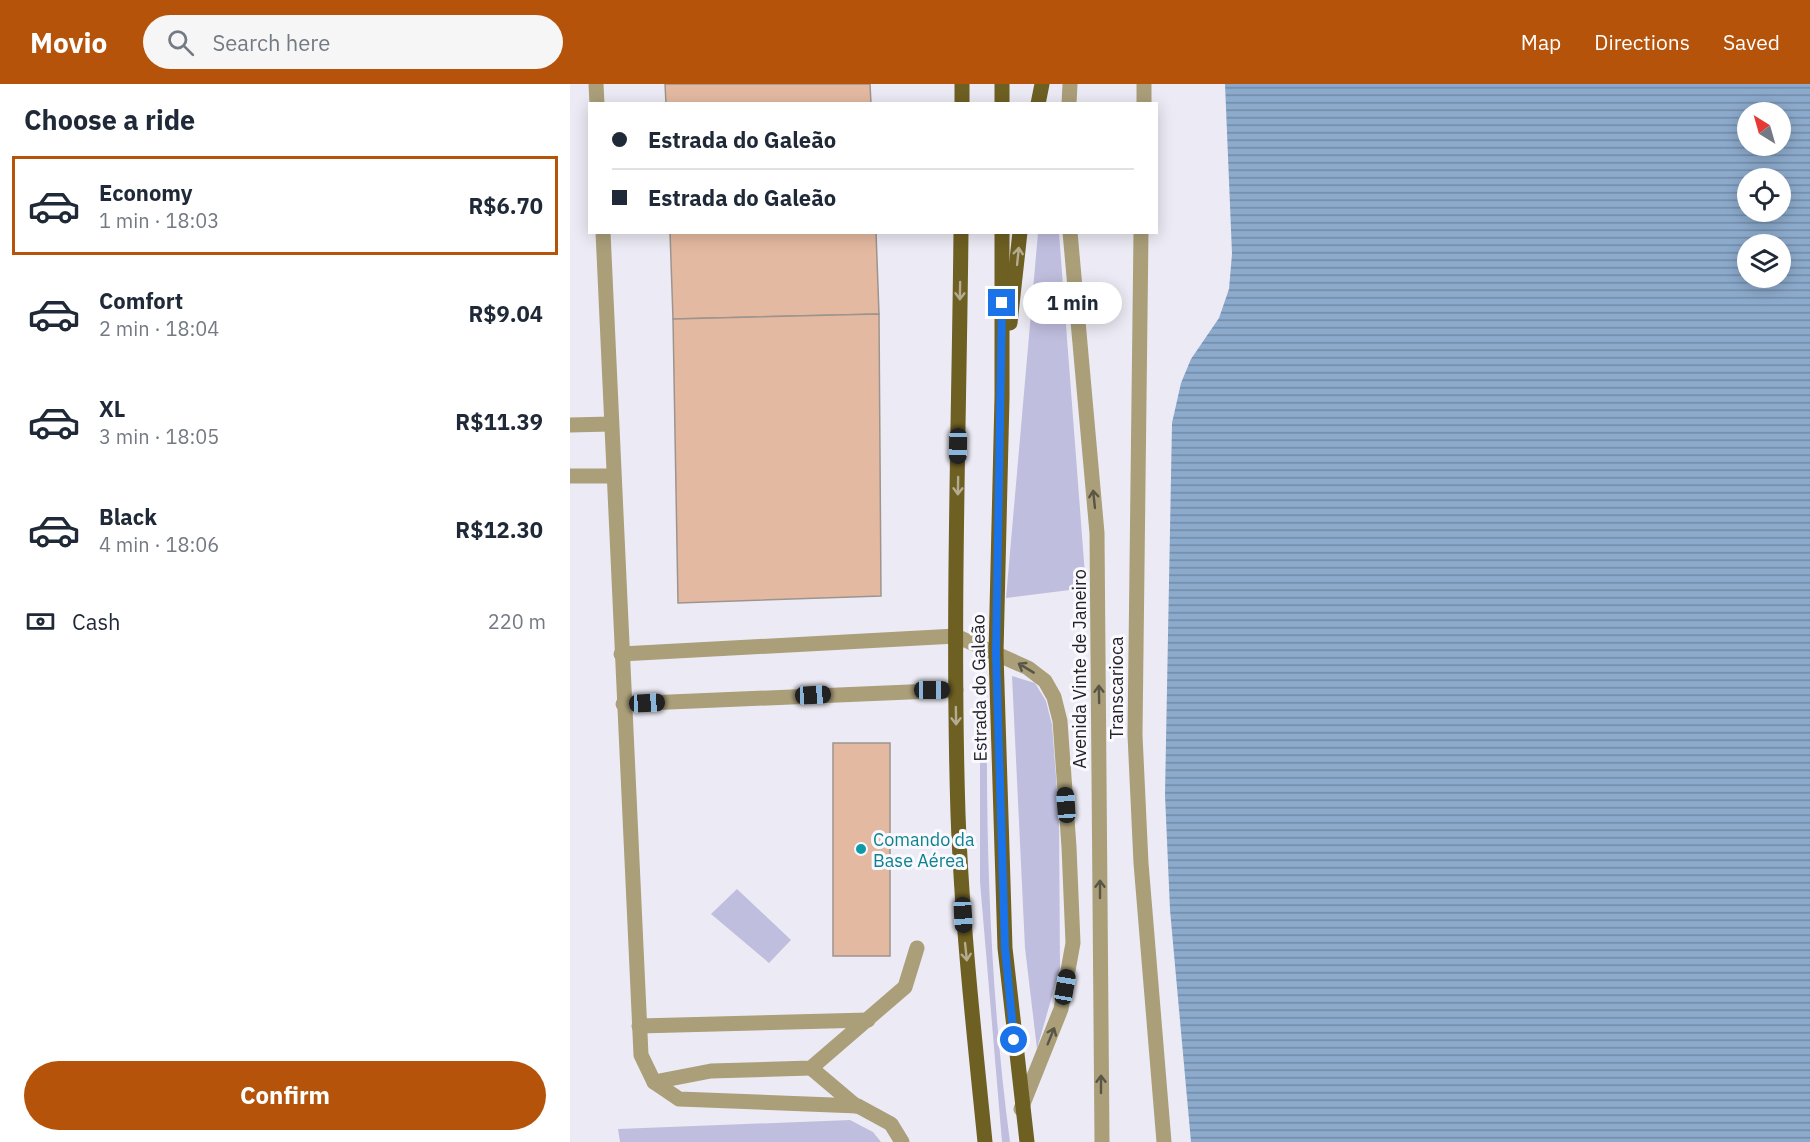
<!DOCTYPE html>
<html lang="en">
<head>
<meta charset="utf-8">
<style>
  :root { --surface:#fff; --page:#f6f6f7; --text:#1f2937; --muted:#747a83; --line:#e0e1e3; --accent:#b45309 }
  body { margin:0; font-family:"IBM Plex Sans",sans-serif; background:var(--page); color:var(--text); height:100vh; display:flex; flex-direction:column; font-size:22px; white-space:nowrap }
  * { box-sizing:border-box; margin:0 }
  p { font-size:20px; color:var(--muted) }
  .icon { flex:none; width:33px; height:33px; fill:none; stroke:currentColor; stroke-width:2; stroke-linecap:round; stroke-linejoin:round }
  .map { position:relative; flex:1; overflow:hidden }
  .sheet { display:flex; flex-direction:column; background:var(--surface); width:570px }
  .sheet>* { flex:none }
  .banner { position:absolute; left:18px; top:18px; width:570px; height:132px; border-radius:0px; box-shadow:0 3px 15px #0003; display:grid; align-content:center; height:132px; padding:0 24px; background:var(--surface) }
  .needle { width:39px; rotate:323deg }
  .tools { position:absolute; left:1167px; top:18px; display:grid; gap:12px }
  .tools a { display:grid; place-items:center; width:54px; height:54px; border-radius:50%; background:var(--surface); box-shadow:0 3px 15px #0003; font-size:30px }
  .end { position:absolute; width:27px; height:27px; margin:-14px; border:8px solid #1a73e8; background:#fff; box-shadow:0 0 0 3px #fff }
  .from { border-radius:50% }
  .bubble { position:absolute; height:42px; border-radius:21px; background:var(--surface); box-shadow:0 3px 15px #0003; font-size:20px; font-weight:800; line-height:42px; text-align:center }
  .car { position:absolute; width:18px; height:36px; margin:-18px -9px; border-radius:8px; box-shadow:0 0 4px 2px #0007; background:linear-gradient(#222 24%,#8ab4d8 0 40%,#222 0 76%,#8ab4d8 0 86%,#222 0) }
  .banner b { display:flex; align-items:center; gap:21px; height:57px; font-size:22px }
  .banner b+b { border-top:2px solid var(--line) }
  .banner i { width:15px; height:15px; background:var(--text) }
  ul { padding:0; list-style:none }
  li { display:flex; align-items:center; gap:18px; height:99px; margin:0 12px 9px; padding:0 12px; border:3px solid transparent; border-radius:0px }
  li div { flex:1 }
  li b { display:block; font-size:22px }
  li em { font-style:normal; font-weight:800 }
  li.current { border-color:var(--accent) }
  li>.icon { width:54px; height:54px; stroke-width:1.5 }
  h2 { padding:0 24px; font-size:27px; line-height:72px }
  .pay { display:flex; align-items:center; gap:15px; height:66px; padding:0 24px; font-size:22px }
  .pay p { margin-inline-start:auto }
  .cta { display:flex; gap:12px; margin-top:auto; padding:12px 24px }
  .cta a { flex:1; height:69px; border-radius:36px; background:var(--accent); color:#fff; font-size:24px; font-weight:800; line-height:69px; text-align:center }
  header { display:flex; align-items:center; gap:36px; box-sizing:border-box; height:84px; padding:0 30px; background:var(--accent); color:#fff }
  header strong { font-size:28px }
  nav { display:flex; gap:33px; margin-inline-start:auto; font-size:21px }
  .search { width:420px; height:54px; background:var(--page); display:flex; align-items:center; gap:15px; box-sizing:border-box; padding:0 21px; border-radius:33px; color:var(--muted); font-size:22px }
  main { display:flex; flex:1; min-height:0 }
  .map>svg:first-child { display:block }
</style>
</head>
<body>
<header>
<strong>Movio</strong>
<div class="search"><svg class="icon" aria-label="search" viewBox="0 0 24 24"><circle cx="10" cy="10" r="6"/><path d="M15 15l6 6"/></svg>Search here</div>
<nav><a>Map</a><a>Directions</a><a>Saved</a></nav>
</header>
<main>
<section class="sheet">
<h2>Choose a ride</h2>
<ul>
<li class="current"><svg class="icon" aria-label="car" viewBox="0 0 24 24"><path d="M5 17H2v-5l4-1 3-4h7l3 4 3 1v5h-3M9 17h6M6 11h13"/><circle cx="7" cy="17" r="2"/><circle cx="17" cy="17" r="2"/></svg><div><b>Economy</b><p>1 min · 18:03</p></div><em>R$6.70</em></li>
<li><svg class="icon" aria-label="car" viewBox="0 0 24 24"><path d="M5 17H2v-5l4-1 3-4h7l3 4 3 1v5h-3M9 17h6M6 11h13"/><circle cx="7" cy="17" r="2"/><circle cx="17" cy="17" r="2"/></svg><div><b>Comfort</b><p>2 min · 18:04</p></div><em>R$9.04</em></li>
<li><svg class="icon" aria-label="car" viewBox="0 0 24 24"><path d="M5 17H2v-5l4-1 3-4h7l3 4 3 1v5h-3M9 17h6M6 11h13"/><circle cx="7" cy="17" r="2"/><circle cx="17" cy="17" r="2"/></svg><div><b>XL</b><p>3 min · 18:05</p></div><em>R$11.39</em></li>
<li><svg class="icon" aria-label="car" viewBox="0 0 24 24"><path d="M5 17H2v-5l4-1 3-4h7l3 4 3 1v5h-3M9 17h6M6 11h13"/><circle cx="7" cy="17" r="2"/><circle cx="17" cy="17" r="2"/></svg><div><b>Black</b><p>4 min · 18:06</p></div><em>R$12.30</em></li>
</ul>
<div class="pay"><svg class="icon" aria-label="cash" viewBox="0 0 24 24"><path d="M3 7h18v10H3z"/><circle cx="12" cy="12" r="2"/></svg>Cash<p>220 m</p></div>
<div class="cta"><a>Confirm</a></div>
</section>
<div class="map">
<svg width="1240" height="1058" viewBox="0 0 1240 1058">
  <defs>
    <pattern id="water-rules" width="6" height="5" patternUnits="userSpaceOnUse" patternTransform="scale(1.5)"><rect width="6" height="5" fill="#8caacc"/><path d="M0 2.5h6" fill="none" stroke="#728aa5"/></pattern>
  </defs>
  <rect width="100%" height="100%" fill="#ecebf5"/>
  <g fill="#c0bede">
    <polygon points="468,149 489,149 516,504 436,514"/>
    <polygon points="442,592 465,599 476,617 482,641 489,731 490,884 467,965 455,864"/>
    <path d="M410,629H417C416,773 421,915 440,1058H432L410,798Z"/>
    <polygon points="167,805 221,856 199,879 141,830"/>
    <polygon points="280,1036 303,1048 311,1058 50,1058 48,1045"/>
  </g>
  <path fill="url(#water-rules)" fill-rule="evenodd" d="M655,0H1240V1058H621L600,826L595,711L602,339L611,299L621,275L649,234L659,205L662,170ZM1178,28H1210V62H1178ZM1178,94H1210V128H1178ZM1178,160H1210V194H1178Z"/>
  <g fill="#e4b9a1" stroke="#9d948f" stroke-width="1.5">
    <polygon points="95,0 300,0 301,20 96,20"/>
    <polygon points="100,148 306,148 309,230 103,235"/>
    <polygon points="309,230 311,512 108,519 103,235"/>
    <rect x="263" y="659" width="57" height="213"/>
  </g>
  <g fill="none" stroke-linecap="round" stroke-linejoin="round">
    <g stroke="#aa9f79" stroke-width="15">
      <polyline points="26,0 27,20"/>
      <polyline points="499,20 500,0"/>
      <polyline points="574,20 574,0"/>
      <polyline points="33,148 71,971 84,998 109,1015 288,1022 321,1040 332,1058"/>
      <polyline points="500,148 527,449 532,1058"/>
      <polyline points="571,148 565,651 571,779 594,1058"/>
      <polyline points="0,341 41,340"/>
      <polyline points="0,392 42,392"/>
      <polyline points="51,570 386,552 458,584 475,597 484,613 490,637 499,763 503,859 491,925 451,1025"/>
      <polyline points="53,620 386,606"/>
      <polyline points="69,942 298,936"/>
      <polyline points="241,984 286,1022"/>
      <polyline points="84,998 141,987 241,984 335,903 347,864"/>
    </g>
    <g stroke="#6e5f22" stroke-width="15">
      <polyline points="392,20 392,0"/>
      <polyline points="432,20 432,0"/>
      <polyline points="468,20 472,0"/>
      <path d="M391,148C389,342 382,536 388,730C392,840 404,949 415,1058"/>
      <polyline points="432,148 432,313 426,569 435,864 457,1058"/>
      <polyline points="440,239 450,148"/>
    </g>
  </g>
  <defs><path id="oneway-shaft" d="M-6 0H5M1.5-3L5.5 0L1.5 3" fill="none" stroke-width="1.6" stroke-linecap="round" stroke-linejoin="round" transform="scale(1.5)"/></defs>
  <g stroke="#b4ac90">
    <use href="#oneway-shaft" transform="translate(448 172) rotate(-84)"/>
    <use href="#oneway-shaft" transform="translate(390 207) rotate(91)"/>
    <use href="#oneway-shaft" transform="translate(388 402) rotate(91)"/>
    <use href="#oneway-shaft" transform="translate(386 632) rotate(89)"/>
    <use href="#oneway-shaft" transform="translate(396 868) rotate(84)"/>
  </g>
  <g stroke="#595547">
    <use href="#oneway-shaft" transform="translate(524 415) rotate(-96)"/>
    <use href="#oneway-shaft" transform="translate(456 584) rotate(-149)"/>
    <use href="#oneway-shaft" transform="translate(529 610) rotate(-91)"/>
    <use href="#oneway-shaft" transform="translate(530 805) rotate(-90)"/>
    <use href="#oneway-shaft" transform="translate(481 952) rotate(-68)"/>
    <use href="#oneway-shaft" transform="translate(531 1000) rotate(-90)"/>
  </g>
  <g fill="none" stroke-linecap="round" stroke-linejoin="round">
    <polyline stroke="#1a73e8" stroke-width="8" points="432,219 426,569 435,864 444,956"/>
  </g>
  <circle fill="#0f9aa8" stroke="#f9f9ff" stroke-width="2" cx="291" cy="765" r="6"/>
  <g text-anchor="middle" dominant-baseline="central" stroke-width="6" stroke-linejoin="round" paint-order="stroke">
    <g font-size="18" fill="#232326" stroke="#f9f9ff">
      <text transform="translate(509 585) rotate(-90)">Avenida Vinte de Janeiro</text>
      <text transform="translate(409 604) rotate(-91)">Estrada do Galeão</text>
      <text transform="translate(546 604) rotate(-90)">Transcarioca</text>
    </g>
    <g font-size="18" fill="#0d838f" stroke="#f9f9ff" text-anchor="start">
      <text x="303" y="755">Comando da<tspan x="303" dy="21">Base Aérea</tspan></text>
    </g>
  </g>
</svg>
<div class="tools">
<a><svg class="needle" viewBox="-14 -14 28 28"><path d="M0-13l5 13h-10z" fill="#e53935"/><path d="M0 13l5-13h-10z" fill="#747a83"/></svg></a>
<a><svg class="icon" aria-label="locate" viewBox="0 0 24 24"><circle cx="12" cy="12" r="6"/><path d="M12 2v4M12 18v4M2 12h4M18 12h4"/></svg></a>
<a><svg class="icon" aria-label="layers" viewBox="0 0 24 24"><path d="M12 4l9 5-9 5-9-5zM3 14l9 5 9-5"/></svg></a>
</div>
<i class="end from" style="left:444px;top:956px"></i>
<i class="end" style="left:432px;top:219px"></i>
<div class="bubble" style="left:453px;top:198px;width:99px">1 min</div>
<i class="car" style="left:388px;top:362px;rotate:181deg"></i>
<i class="car" style="left:362px;top:606px;rotate:90deg"></i>
<i class="car" style="left:243px;top:611px;rotate:87deg"></i>
<i class="car" style="left:77px;top:619px;rotate:87deg"></i>
<i class="car" style="left:496px;top:721px;rotate:356deg"></i>
<i class="car" style="left:393px;top:831px;rotate:177deg"></i>
<i class="car" style="left:495px;top:903px;rotate:10deg"></i>
<div class="banner">
<b><i class="from"></i>Estrada do Galeão</b>
<b><i></i>Estrada do Galeão</b>
</div>
</div>
</main>
</body>
</html>
